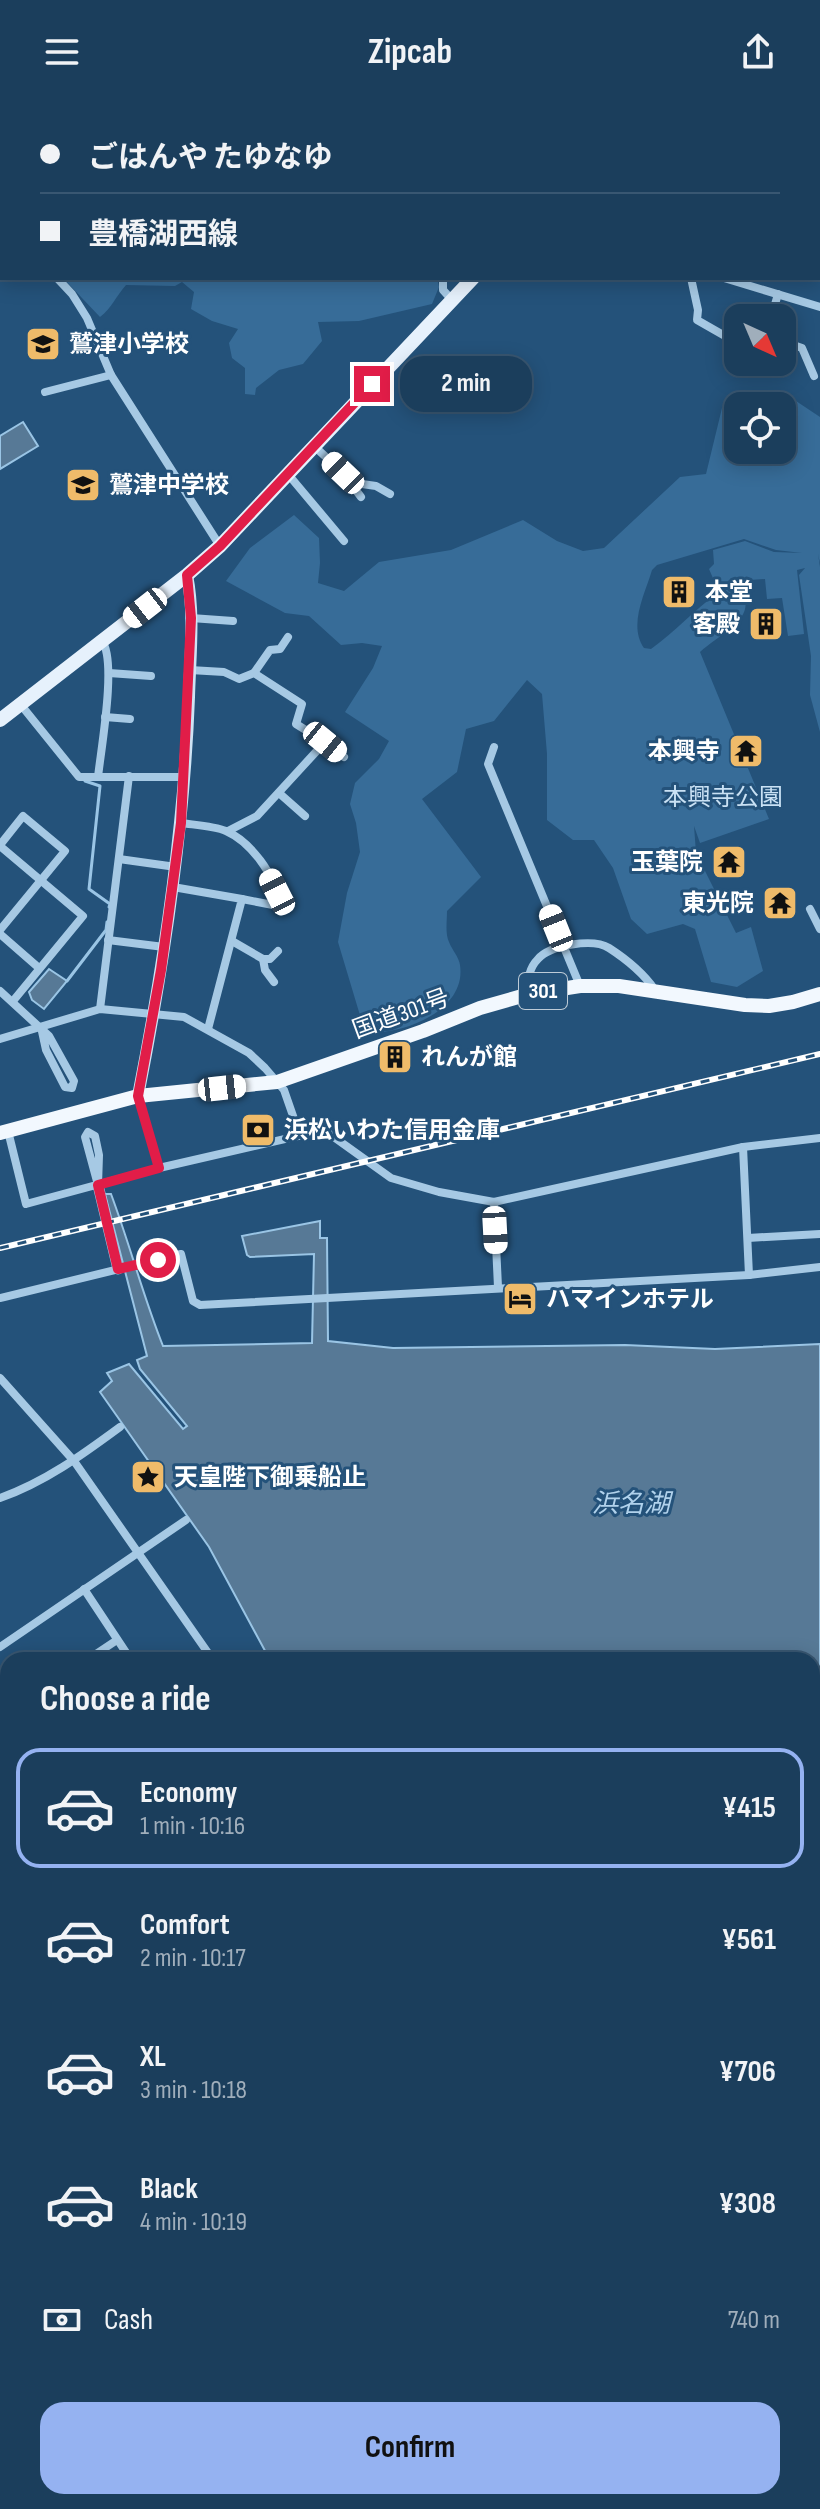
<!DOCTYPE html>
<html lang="en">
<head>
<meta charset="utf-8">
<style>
  :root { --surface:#1b3e5c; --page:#244562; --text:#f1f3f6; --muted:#a0aebb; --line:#395772; --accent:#95b2f1 }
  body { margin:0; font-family:"Sofia Sans Condensed","Noto Sans JP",sans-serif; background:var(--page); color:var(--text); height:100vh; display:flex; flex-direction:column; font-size:30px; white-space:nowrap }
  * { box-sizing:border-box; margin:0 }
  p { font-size:26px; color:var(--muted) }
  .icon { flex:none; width:44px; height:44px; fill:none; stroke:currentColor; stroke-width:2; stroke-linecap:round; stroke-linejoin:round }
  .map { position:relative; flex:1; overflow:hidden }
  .panel { position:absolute; left:0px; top:1548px; width:820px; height:858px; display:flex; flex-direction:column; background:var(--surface); border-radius:24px 24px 0 0; box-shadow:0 4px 20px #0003,0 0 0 2px var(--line) }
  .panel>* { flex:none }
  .guide { position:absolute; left:0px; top:0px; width:820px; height:176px; box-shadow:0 4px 20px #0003,0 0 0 2px var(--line); display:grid; align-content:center; height:176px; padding:0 40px; background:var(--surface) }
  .needle { width:52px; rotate:136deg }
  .fabs { position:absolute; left:724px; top:200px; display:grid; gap:16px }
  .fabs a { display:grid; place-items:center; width:72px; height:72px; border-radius:16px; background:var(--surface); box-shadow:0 4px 20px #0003,0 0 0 2px var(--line); font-size:40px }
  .end { position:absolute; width:36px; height:36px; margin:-18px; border:10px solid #e11d48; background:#fff; box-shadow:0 0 0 4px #fff }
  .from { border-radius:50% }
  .bubble { position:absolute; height:56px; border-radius:24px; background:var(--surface); box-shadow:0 4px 20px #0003,0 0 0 2px var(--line); font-size:26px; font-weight:700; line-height:56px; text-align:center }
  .car { position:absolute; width:24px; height:48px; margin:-24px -12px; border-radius:10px; box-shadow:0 0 6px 2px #0007; background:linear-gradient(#fff 24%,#345 0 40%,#fff 0 76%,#345 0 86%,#fff 0) }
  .guide b { display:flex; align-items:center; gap:28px; height:76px; font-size:30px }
  .guide b+b { border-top:2px solid var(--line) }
  .guide i { width:20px; height:20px; background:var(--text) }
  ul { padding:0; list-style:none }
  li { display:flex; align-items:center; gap:24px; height:120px; margin:0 16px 12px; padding:0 24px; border:4px solid transparent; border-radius:24px }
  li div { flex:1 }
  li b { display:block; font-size:30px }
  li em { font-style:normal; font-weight:700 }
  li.current { border-color:var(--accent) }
  li>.icon { width:72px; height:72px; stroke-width:1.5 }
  h2 { padding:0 40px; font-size:36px; line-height:96px }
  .pay { display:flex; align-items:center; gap:20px; height:88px; padding:0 40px; font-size:30px }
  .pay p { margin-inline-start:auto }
  .primary-button { display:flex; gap:16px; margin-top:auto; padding:16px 40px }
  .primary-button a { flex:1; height:92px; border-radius:24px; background:var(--accent); color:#111; font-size:32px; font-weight:700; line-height:92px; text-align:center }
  header { display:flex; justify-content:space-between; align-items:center; height:104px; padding:0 40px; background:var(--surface); font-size:36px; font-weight:700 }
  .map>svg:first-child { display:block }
</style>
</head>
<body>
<header><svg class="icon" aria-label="menu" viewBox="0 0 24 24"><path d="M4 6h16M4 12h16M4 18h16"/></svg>Zipcab<svg class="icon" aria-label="share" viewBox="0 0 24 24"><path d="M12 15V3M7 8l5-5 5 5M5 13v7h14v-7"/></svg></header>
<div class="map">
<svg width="820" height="2405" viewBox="0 0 820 2405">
  <rect width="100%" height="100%" fill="#24527a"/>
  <g fill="#376c98" fill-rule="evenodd">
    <path d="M63,174H437L439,183L432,200L359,217L318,218L322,237L303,260L279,266L256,284L255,291L245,290V264L232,254L229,239L238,225L212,217L191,205L194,188L182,178L175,182L126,181C116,192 112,204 100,213Z"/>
    <path d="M781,287L820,313V459L818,450L820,463V628L810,591L811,552L799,471L805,464L797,466L804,530L788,532L782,494L767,495L765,475L733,477C767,511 724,526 700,548L769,715L700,739L694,722L696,749L736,829L751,823L763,867L737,883L711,878L695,825L683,820L647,830L631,815L613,764L594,736H573L547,716V650L542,590L527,576L494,617L466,625L457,668L422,695L481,773L447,807C447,817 445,830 449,838C452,846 459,853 460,861C467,907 401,932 365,928L338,838L347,789L360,748L356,719L350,700L355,679L379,655L389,637L345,608L373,564L382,542L362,539L341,541L309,512L285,509L226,477L250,444L294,411L319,434L320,459L318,479L344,487L379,458L451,446L523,416L557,437L583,447L604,444L680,373L706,370L722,304L736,295ZM782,302V346H738V302ZM744,435L776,446L802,449L774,448L745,437L713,446L714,460L709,465L719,488C695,505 675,528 651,545L644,544C628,521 645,490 652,466L657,461Z"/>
  </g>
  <g fill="#577996" stroke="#9ac5e5" stroke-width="2">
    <polygon points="23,318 38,342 0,365 0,332"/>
    <polygon points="49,865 67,877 44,905 32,896 29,888"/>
    <path d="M105,1090H111C130,1141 143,1192 163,1242L312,1239L314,1150L250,1153L247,1151L242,1132L320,1117V1134H327L328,1237L393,1244L625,1241L715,1245L820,1240V2405H19L28,2398H812V1556H270L209,1443L100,1288L112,1277L107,1269L129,1260L183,1325L187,1322L140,1265L137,1256L147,1252Z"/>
  </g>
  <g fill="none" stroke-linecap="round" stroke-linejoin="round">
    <g stroke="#9ac5e5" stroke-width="3">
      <polyline points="85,677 100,682 89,785 110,800 109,803"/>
      <polyline points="67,877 106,826 107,818"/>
    </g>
    <g stroke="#a6c9e4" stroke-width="8">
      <polyline points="187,0 194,2"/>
      <polyline points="8,2 9,0"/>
      <polyline points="518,2 519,0"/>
      <polyline points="0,135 2,136"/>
      <polyline points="57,174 72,190 87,214 111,271 220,442"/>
      <polyline points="443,174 443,186 452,196"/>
      <polyline points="691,174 698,206 697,216 725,232 738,233"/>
      <polyline points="724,174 820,203"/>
      <polyline points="771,214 778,190"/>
      <polyline points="782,237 802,244 814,272"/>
      <polyline points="45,288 111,271"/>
      <polyline points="313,341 343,369 361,393"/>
      <polyline points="287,369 344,437"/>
      <polyline points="348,378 376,382 390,390"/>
      <polyline points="191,514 233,517"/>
      <polyline points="190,566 224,568 239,575 254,569 302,600 296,620 325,638 257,712 228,727"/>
      <polyline points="109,569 151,572"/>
      <polyline points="254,569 270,546 280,545 288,533"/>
      <polyline points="21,601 79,673 184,673"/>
      <polyline points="105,613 130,615"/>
      <polyline points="325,638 344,653"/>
      <polyline points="494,643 488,660 580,882"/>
      <path d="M98,673C101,645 117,557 102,537"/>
      <polyline points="279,689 305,712"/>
      <path d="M181,719C195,721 214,722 226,727C249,737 278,772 276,798L273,801L242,795"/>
      <polyline points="0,741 23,712 65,747 0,826"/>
      <polyline points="0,742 83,812 13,897"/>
      <polyline points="119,755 176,763"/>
      <polyline points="173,783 242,795 208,925"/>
      <polyline points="810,805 820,825"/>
      <polyline points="0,830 39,864"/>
      <polyline points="108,836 164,843"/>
      <polyline points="232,837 263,855 265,866 274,878"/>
      <polyline points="263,855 270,855 278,847"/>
      <polyline points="0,887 49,932 74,977 72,984 65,983 46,946 41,923"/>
      <path d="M529,890C527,877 528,865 538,855C550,841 593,834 609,844C626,855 644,870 655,886"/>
      <polyline points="100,905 129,672"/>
      <polyline points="0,935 100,905 184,913 249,949 265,964 284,986 300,1032"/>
      <polyline points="138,992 159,1064"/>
      <polyline points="8,1027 26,1100 159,1064 324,1026 391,1074 439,1088 494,1098 743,1043 820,1034"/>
      <polygon points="88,1028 95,1032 99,1051 98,1081 85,1033"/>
      <polyline points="743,1043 749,1171"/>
      <polyline points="494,1098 498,1183"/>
      <polyline points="748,1134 820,1130"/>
      <polyline points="0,1194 181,1150 193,1197 200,1201 749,1171 820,1163"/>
      <polyline points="0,1274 74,1357 213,1556"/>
      <path d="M0,1394C45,1378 82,1351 120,1323"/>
      <polyline points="84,1485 131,1556"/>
      <polyline points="0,1543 186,1416"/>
      <polyline points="87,1556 117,1536"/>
      <polyline points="0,1616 8,1610"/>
      <polyline points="0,1687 8,1682"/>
      <polyline points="0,1725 8,1737"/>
      <polyline points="0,1752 8,1747"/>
      <polyline points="0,1817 8,1812"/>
      <polyline points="0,1898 8,1910"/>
      <polyline points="0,1946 8,1941"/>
      <polyline points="0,2010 8,2005"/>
      <polyline points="0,2175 8,2186"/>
    </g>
    <g stroke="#a6c9e4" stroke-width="11">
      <polyline points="434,0 444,2"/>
      <polyline points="98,1081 118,1165"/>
      <polyline points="0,2081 8,2075"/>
      <polyline points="0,2277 8,2280"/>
    </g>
    <path stroke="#cfe3f4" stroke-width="12" d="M138,992C164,860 184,728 189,593C190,553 195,511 187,471"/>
    <g stroke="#e6f1fc" stroke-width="14">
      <polyline points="689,2 692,0"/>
      <polyline points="0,616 187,471 220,442 473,174"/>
    </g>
    <g stroke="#f2f8fe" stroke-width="14">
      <polyline points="818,93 820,94"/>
      <polyline points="0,1029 138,992 277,978 423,927 480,904 529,890 580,882 619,882 745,901 769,902 793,898 820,890"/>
    </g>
    <g stroke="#fff" stroke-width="6">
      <polyline id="rail" points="0,1144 820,950"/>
    </g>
    <use href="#rail" stroke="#24527a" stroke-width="3" stroke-dasharray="9" stroke-linecap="butt"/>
  </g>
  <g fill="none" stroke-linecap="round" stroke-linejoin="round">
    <polyline stroke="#e11d48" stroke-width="10" points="158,1156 118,1165 98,1081 159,1064 138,992 161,866 181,719 191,514 187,471 220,442 372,280"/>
  </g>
  <defs>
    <g id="school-square" transform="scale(1.8)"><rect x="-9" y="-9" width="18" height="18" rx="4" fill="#efbb6a" stroke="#24527a"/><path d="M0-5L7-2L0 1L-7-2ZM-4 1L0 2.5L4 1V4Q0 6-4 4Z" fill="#111"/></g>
    <g id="building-square" transform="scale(1.8)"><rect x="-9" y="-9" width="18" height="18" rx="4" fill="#efbb6a" stroke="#24527a"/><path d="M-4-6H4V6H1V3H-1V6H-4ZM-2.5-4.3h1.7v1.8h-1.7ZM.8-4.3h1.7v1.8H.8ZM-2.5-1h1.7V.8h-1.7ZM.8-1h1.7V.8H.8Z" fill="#111"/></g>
    <g id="temple-square" transform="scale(1.8)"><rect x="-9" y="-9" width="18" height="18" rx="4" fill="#efbb6a" stroke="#24527a"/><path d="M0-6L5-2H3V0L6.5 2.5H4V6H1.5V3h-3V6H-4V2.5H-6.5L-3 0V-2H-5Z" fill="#111"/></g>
    <g id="bank-square" transform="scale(1.8)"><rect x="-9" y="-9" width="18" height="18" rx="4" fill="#efbb6a" stroke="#24527a"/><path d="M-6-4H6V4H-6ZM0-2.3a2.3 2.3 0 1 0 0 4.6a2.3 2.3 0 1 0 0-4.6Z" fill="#111"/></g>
    <g id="hotel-square" transform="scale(1.8)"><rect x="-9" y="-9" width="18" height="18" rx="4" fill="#efbb6a" stroke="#24527a"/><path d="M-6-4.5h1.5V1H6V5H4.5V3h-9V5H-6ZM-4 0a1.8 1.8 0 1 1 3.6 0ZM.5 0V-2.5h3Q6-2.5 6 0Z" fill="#111"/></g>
    <g id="sight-square" transform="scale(1.8)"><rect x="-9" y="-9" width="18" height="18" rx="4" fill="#efbb6a" stroke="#24527a"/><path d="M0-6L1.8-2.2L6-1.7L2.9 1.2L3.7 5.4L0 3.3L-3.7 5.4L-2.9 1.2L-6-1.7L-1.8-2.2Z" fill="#111"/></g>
  </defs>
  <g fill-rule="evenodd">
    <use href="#school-square" x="43" y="240"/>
    <use href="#school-square" x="83" y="381"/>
    <use href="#building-square" x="679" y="488"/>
    <use href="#building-square" x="766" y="520"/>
    <use href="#temple-square" x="746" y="647"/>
    <use href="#temple-square" x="729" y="758"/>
    <use href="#temple-square" x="780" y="799"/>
    <use href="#building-square" x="395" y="953"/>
    <use href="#bank-square" x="258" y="1026"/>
    <use href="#hotel-square" x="520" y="1195"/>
    <use href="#sight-square" x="148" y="1373"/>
  </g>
  <g text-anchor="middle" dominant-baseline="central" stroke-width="6" stroke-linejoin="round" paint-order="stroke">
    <rect fill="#24527a" stroke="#bdcbd7" stroke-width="2" x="519" y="869" width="48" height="36" rx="6"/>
    <g font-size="22" font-weight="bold" fill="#fff">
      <text x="543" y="887">301</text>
    </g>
    <g font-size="24" font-weight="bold" fill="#fff" stroke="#24527a" text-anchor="start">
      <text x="69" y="240">鷲津小学校</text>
      <text x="109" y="381">鷲津中学校</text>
      <text x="705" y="488">本堂</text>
      <text x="740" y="520" text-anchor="end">客殿</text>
      <text x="720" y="647" text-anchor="end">本興寺</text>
      <text x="703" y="758" text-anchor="end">玉葉院</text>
      <text x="754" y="799" text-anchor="end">東光院</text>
      <text x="421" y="953">れんが館</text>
      <text x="284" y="1026">浜松いわた信用金庫</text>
      <text x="546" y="1195">ハマインホテル</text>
      <text x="174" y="1373">天皇陛下御乗船止</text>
    </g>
    <g font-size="24" fill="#c9e1f4" stroke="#24527a">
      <text x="723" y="693">本興寺公園</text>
    </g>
    <g font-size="24" fill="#fff" stroke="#24527a">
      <text transform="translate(401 910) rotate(-20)">国道301号</text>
    </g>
    <g font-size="26" font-style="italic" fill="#b1d2ec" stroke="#24527a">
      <text x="631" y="1400">浜名湖</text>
    </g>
  </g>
</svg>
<div class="fabs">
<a><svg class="needle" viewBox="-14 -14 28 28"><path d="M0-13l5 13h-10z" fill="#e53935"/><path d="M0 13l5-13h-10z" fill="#a0aebb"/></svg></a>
<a><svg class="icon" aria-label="locate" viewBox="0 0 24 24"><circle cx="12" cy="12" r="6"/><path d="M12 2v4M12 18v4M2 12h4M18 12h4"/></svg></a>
</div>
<i class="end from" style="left:158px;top:1156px"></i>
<i class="end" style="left:372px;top:280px"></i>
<div class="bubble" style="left:400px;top:252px;width:132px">2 min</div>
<i class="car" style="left:343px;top:369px;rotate:314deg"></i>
<i class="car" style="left:145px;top:504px;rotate:232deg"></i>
<i class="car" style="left:325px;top:638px;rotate:129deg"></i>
<i class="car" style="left:277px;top:788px;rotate:333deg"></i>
<i class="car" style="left:556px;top:824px;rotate:338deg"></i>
<i class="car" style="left:222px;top:984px;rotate:84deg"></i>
<i class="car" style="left:495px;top:1126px;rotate:177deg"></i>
<div class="guide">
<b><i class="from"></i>ごはんや たゆなゆ</b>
<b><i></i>豊橋湖西線</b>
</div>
<section class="panel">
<h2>Choose a ride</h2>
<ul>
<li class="current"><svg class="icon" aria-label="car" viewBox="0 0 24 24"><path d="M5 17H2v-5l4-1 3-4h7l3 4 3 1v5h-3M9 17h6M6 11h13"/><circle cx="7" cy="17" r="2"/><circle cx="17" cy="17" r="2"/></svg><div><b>Economy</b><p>1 min · 10:16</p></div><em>¥415</em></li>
<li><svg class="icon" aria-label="car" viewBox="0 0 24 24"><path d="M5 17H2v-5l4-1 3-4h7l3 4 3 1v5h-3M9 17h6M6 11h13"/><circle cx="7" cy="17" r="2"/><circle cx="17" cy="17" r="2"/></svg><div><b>Comfort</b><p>2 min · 10:17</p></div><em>¥561</em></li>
<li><svg class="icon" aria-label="car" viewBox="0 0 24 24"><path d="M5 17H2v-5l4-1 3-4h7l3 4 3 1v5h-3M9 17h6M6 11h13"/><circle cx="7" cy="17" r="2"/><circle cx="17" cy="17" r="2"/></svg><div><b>XL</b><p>3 min · 10:18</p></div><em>¥706</em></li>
<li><svg class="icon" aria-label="car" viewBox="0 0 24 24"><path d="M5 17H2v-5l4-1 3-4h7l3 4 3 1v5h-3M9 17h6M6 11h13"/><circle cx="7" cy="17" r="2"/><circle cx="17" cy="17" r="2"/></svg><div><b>Black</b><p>4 min · 10:19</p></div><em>¥308</em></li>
</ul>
<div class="pay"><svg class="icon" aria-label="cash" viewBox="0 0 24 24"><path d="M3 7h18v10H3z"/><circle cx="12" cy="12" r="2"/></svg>Cash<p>740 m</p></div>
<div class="primary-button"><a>Confirm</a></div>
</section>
</div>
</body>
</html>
